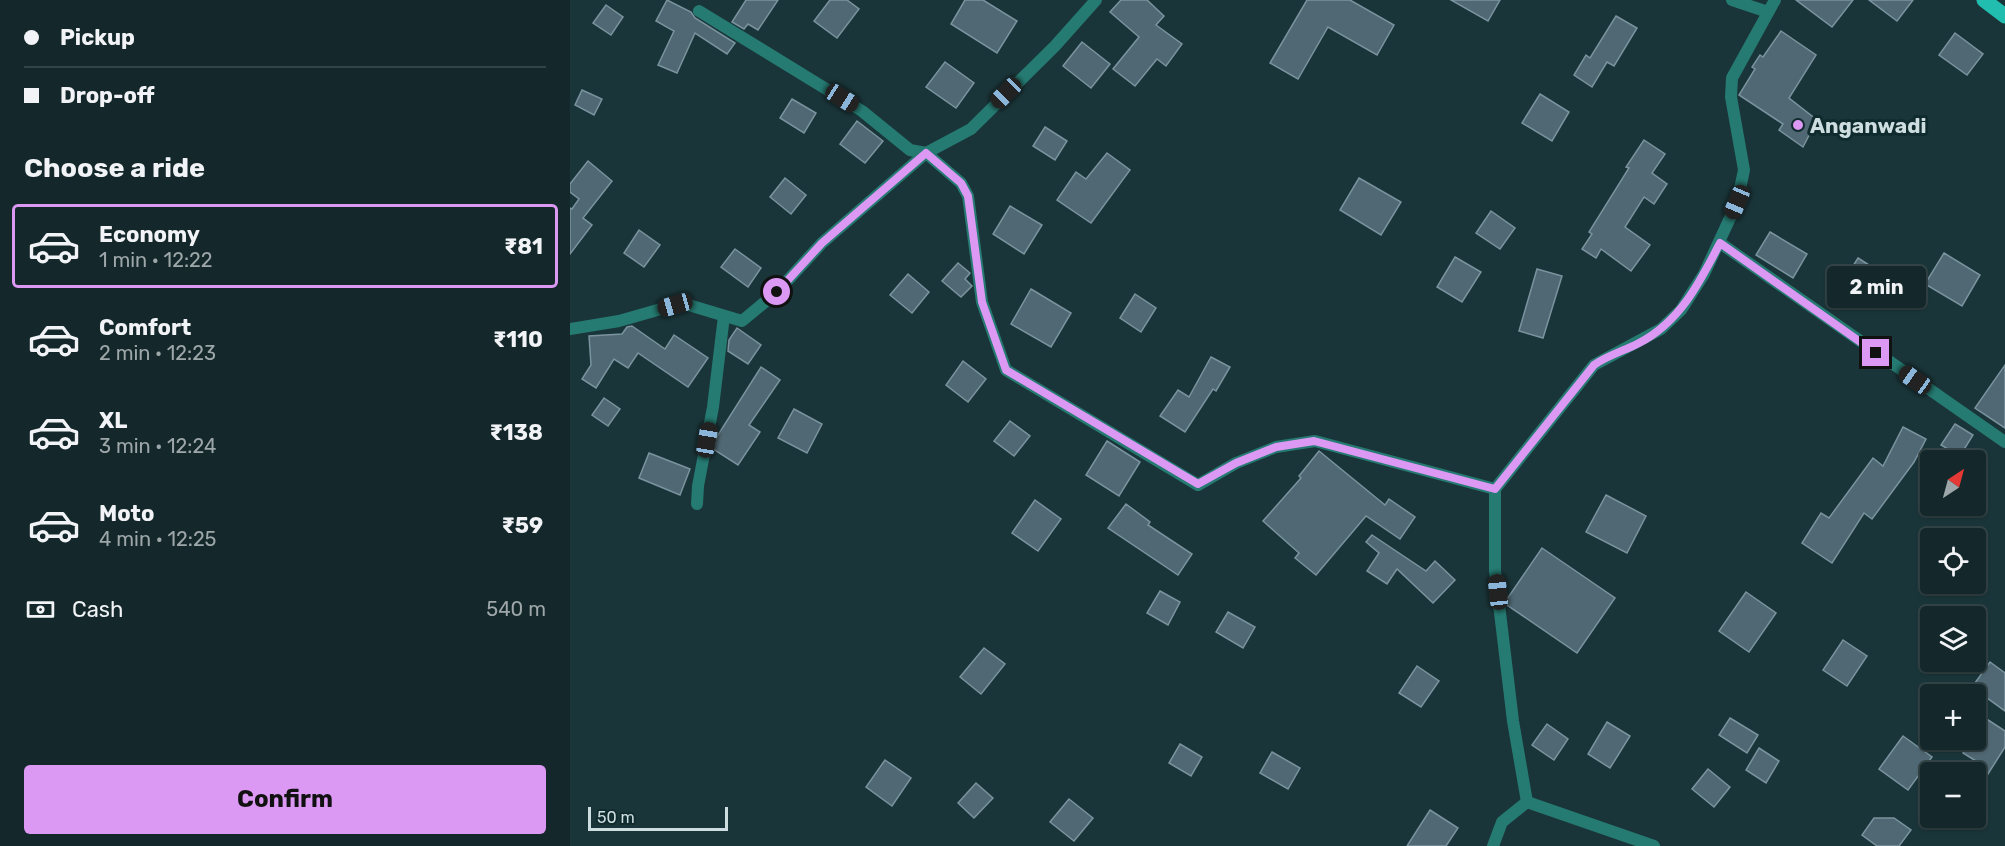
<!DOCTYPE html>
<html lang="en">
<head>
<meta charset="utf-8">
<style>
  :root { --surface:#14282b; --page:#213437; --text:#f1f3f6; --muted:#9da6a9; --line:#334447; --accent:#dc99f4 }
  body { margin:0; font-family:Rubik,sans-serif; background:var(--page); color:var(--text); height:100vh; display:flex; flex-direction:column; font-size:22px; white-space:nowrap }
  * { box-sizing:border-box; margin:0 }
  p { font-size:20px; color:var(--muted) }
  .icon { flex:none; width:33px; height:33px; fill:none; stroke:currentColor; stroke-width:2; stroke-linecap:round; stroke-linejoin:round }
  .map { position:relative; flex:1; overflow:hidden }
  .panel { display:flex; flex-direction:column; background:var(--surface); width:570px }
  .panel>* { flex:none }
  .hud { display:grid; align-content:center; height:132px; padding:0 24px; background:var(--surface) }
  .needle { width:39px; rotate:36deg }
  .fabs { position:absolute; left:1350px; top:450px; display:grid; gap:12px }
  .fabs a { display:grid; place-items:center; width:66px; height:66px; border-radius:6px; background:var(--surface); box-shadow:0 2px 4px #0004,0 0 0 2px var(--line); font-size:30px }
  .scale { position:absolute; left:18px; bottom:15px; width:140px; box-sizing:border-box; padding-left:6px; border:3px solid #cedee0; border-top:0; font-size:16px; line-height:21px; white-space:nowrap; color:#cedee0; -webkit-text-stroke:4px #102b2e; paint-order:stroke }
  .end { position:absolute; width:27px; height:27px; margin:-14px; border:8px solid #dc99f4; background:#111; box-shadow:0 0 0 3px #111 }
  .from { border-radius:50% }
  .bubble { position:absolute; height:42px; border-radius:6px; background:var(--surface); box-shadow:0 2px 4px #0004,0 0 0 2px var(--line); font-size:20px; font-weight:700; line-height:42px; text-align:center }
  .car { position:absolute; width:18px; height:36px; margin:-18px -9px; border-radius:8px; box-shadow:0 0 4px 2px #0007; background:linear-gradient(#222 24%,#8ab4d8 0 40%,#222 0 76%,#8ab4d8 0 86%,#222 0) }
  .hud b { display:flex; align-items:center; gap:21px; height:57px; font-size:22px }
  .hud b+b { border-top:2px solid var(--line) }
  .hud i { width:15px; height:15px; background:var(--text) }
  ul { padding:0; list-style:none }
  li { display:flex; align-items:center; gap:18px; height:84px; margin:0 12px 9px; padding:0 12px; border:3px solid transparent; border-radius:6px }
  li div { flex:1 }
  li b { display:block; font-size:22px }
  li em { font-style:normal; font-weight:700 }
  li.on { border-color:var(--accent) }
  li>.icon { width:54px; height:54px; stroke-width:1.5 }
  h2 { padding:0 24px; font-size:27px; line-height:72px }
  .pay { display:flex; align-items:center; gap:15px; height:66px; padding:0 24px; font-size:22px }
  .pay p { margin-inline-start:auto }
  .primary-button { display:flex; gap:12px; margin-top:auto; padding:12px 24px }
  .primary-button a { flex:1; height:69px; border-radius:6px; background:var(--accent); color:#111; font-size:24px; font-weight:700; line-height:69px; text-align:center }
  main { display:flex; flex:1; min-height:0 }
  .map>svg:first-child { display:block }
</style>
</head>
<body>
<main>
<section class="panel">
<div class="hud">
<b><i class="from"></i>Pickup</b>
<b><i></i>Drop-off</b>
</div>
<h2>Choose a ride</h2>
<ul>
<li class="on"><svg class="icon" aria-label="car" viewBox="0 0 24 24"><path d="M5 17H2v-5l4-1 3-4h7l3 4 3 1v5h-3M9 17h6M6 11h13"/><circle cx="7" cy="17" r="2"/><circle cx="17" cy="17" r="2"/></svg><div><b>Economy</b><p>1 min · 12:22</p></div><em>₹81</em></li>
<li><svg class="icon" aria-label="car" viewBox="0 0 24 24"><path d="M5 17H2v-5l4-1 3-4h7l3 4 3 1v5h-3M9 17h6M6 11h13"/><circle cx="7" cy="17" r="2"/><circle cx="17" cy="17" r="2"/></svg><div><b>Comfort</b><p>2 min · 12:23</p></div><em>₹110</em></li>
<li><svg class="icon" aria-label="car" viewBox="0 0 24 24"><path d="M5 17H2v-5l4-1 3-4h7l3 4 3 1v5h-3M9 17h6M6 11h13"/><circle cx="7" cy="17" r="2"/><circle cx="17" cy="17" r="2"/></svg><div><b>XL</b><p>3 min · 12:24</p></div><em>₹138</em></li>
<li><svg class="icon" aria-label="car" viewBox="0 0 24 24"><path d="M5 17H2v-5l4-1 3-4h7l3 4 3 1v5h-3M9 17h6M6 11h13"/><circle cx="7" cy="17" r="2"/><circle cx="17" cy="17" r="2"/></svg><div><b>Moto</b><p>4 min · 12:25</p></div><em>₹59</em></li>
</ul>
<div class="pay"><svg class="icon" aria-label="cash" viewBox="0 0 24 24"><path d="M3 7h18v10H3z"/><circle cx="12" cy="12" r="2"/></svg>Cash<p>540 m</p></div>
<div class="primary-button"><a>Confirm</a></div>
</section>
<div class="map">
<svg width="1435" height="846" viewBox="0 0 1435 846">
  <rect width="100%" height="100%" fill="#1a3539"/>
  <g fill="#506873" stroke="#7a939f" stroke-width="1.5">
    <polygon points="97,0 121,12 125,18 165,43 157,54 125,33 107,73 88,65 104,31 86,21"/>
    <polygon points="176,0 208,0 188,30 178,24 174,29 162,22"/>
    <polygon points="260,0 277,0 289,9 267,38 244,21"/>
    <polygon points="395,0 413,0 447,21 427,53 381,24"/>
    <polygon points="551,0 577,0 594,16 586,25 612,44 596,66 587,59 565,86 543,69 569,37 540,12"/>
    <polygon points="737,0 780,0 824,25 807,55 758,27 728,79 700,63"/>
    <polygon points="881,0 930,0 918,21"/>
    <polygon points="1226,0 1283,0 1262,27"/>
    <polygon points="1299,0 1343,0 1327,21"/>
    <polygon points="36,5 53,17 41,35 23,23"/>
    <polygon points="1046,16 1067,28 1044,66 1037,62 1022,87 1004,75 1016,55 1020,58"/>
    <polygon points="1211,31 1246,55 1219,98 1247,120 1233,147 1209,130 1213,124 1169,95 1185,69 1182,67 1190,55 1193,57"/>
    <polygon points="1385,33 1413,54 1397,75 1369,55"/>
    <polygon points="512,42 540,64 521,88 493,66"/>
    <polygon points="375,62 404,83 386,108 356,87"/>
    <polygon points="12,90 32,99 24,115 5,105"/>
    <polygon points="970,94 999,112 982,141 952,123"/>
    <polygon points="222,99 246,113 234,133 210,118"/>
    <polygon points="287,121 313,141 295,163 270,144"/>
    <polygon points="475,127 497,141 485,160 463,146"/>
    <polygon points="1074,140 1095,154 1082,173 1097,184 1084,204 1074,197 1055,227 1080,245 1061,271 1031,249 1026,258 1012,249 1022,234 1019,232 1059,168 1056,167"/>
    <polygon points="537,153 560,170 521,223 487,200 506,172 516,179"/>
    <polygon points="18,161 42,181 13,218 22,225 0,254 0,208 2,209 9,199 0,192 0,184"/>
    <polygon points="215,178 236,195 221,214 200,197"/>
    <polygon points="789,178 831,202 811,235 770,210"/>
    <polygon points="440,206 472,225 454,254 423,234"/>
    <polygon points="921,211 945,228 930,249 906,233"/>
    <polygon points="69,230 90,245 74,267 54,253"/>
    <polygon points="1200,232 1237,254 1223,278 1186,255"/>
    <polygon points="165,249 191,268 178,287 151,267"/>
    <polygon points="1374,253 1410,275 1392,306 1355,284"/>
    <polygon points="885,257 911,272 892,302 867,287"/>
    <polygon points="1288,258 1321,279 1305,306 1271,285"/>
    <polygon points="388,263 400,273 395,279 402,286 391,297 372,281"/>
    <polygon points="967,269 992,276 973,338 949,331"/>
    <polygon points="338,274 359,292 342,313 320,295"/>
    <polygon points="461,289 501,313 481,347 441,324"/>
    <polygon points="565,294 586,308 571,332 550,318"/>
    <polygon points="62,326 95,349 104,335 138,358 118,387 68,353 58,368 44,359 26,388 12,379 21,365 19,336 52,334 57,327"/>
    <polygon points="167,328 191,345 178,364 158,351 159,340"/>
    <polygon points="641,357 660,367 646,391 643,389 615,432 590,416 608,390 619,397"/>
    <polygon points="393,361 416,379 398,402 376,385"/>
    <polygon points="1435,365 1435,428 1405,408"/>
    <polygon points="191,367 210,380 179,425 190,432 168,465 143,449 146,438"/>
    <polygon points="34,398 50,409 38,426 22,415"/>
    <polygon points="224,409 252,424 237,453 208,438"/>
    <polygon points="440,421 460,436 444,456 424,441"/>
    <polygon points="1385,424 1403,435 1390,456 1371,445"/>
    <polygon points="1333,427 1356,439 1344,462 1302,519 1294,513 1262,563 1232,543 1251,513 1259,518 1303,458 1313,466"/>
    <polygon points="537,441 570,462 549,496 516,475"/>
    <polygon points="749,451 815,505 819,499 845,517 830,539 796,516 746,575 725,558 729,553 693,521 731,478 729,476"/>
    <polygon points="79,453 120,469 110,495 69,478"/>
    <polygon points="1036,495 1076,516 1057,553 1016,532"/>
    <polygon points="465,500 491,519 468,551 442,533"/>
    <polygon points="556,504 580,522 578,525 622,554 608,575 538,528"/>
    <polygon points="802,535 856,571 865,561 885,580 863,603 827,569 817,584 797,571 809,553 796,542"/>
    <polygon points="972,548 1045,598 1007,653 937,605 937,599"/>
    <polygon points="590,591 610,602 598,625 577,613"/>
    <polygon points="1176,592 1206,613 1179,652 1149,631"/>
    <polygon points="658,612 685,627 673,648 646,632"/>
    <polygon points="1273,640 1297,656 1277,686 1253,670"/>
    <polygon points="414,648 435,664 411,694 390,677"/>
    <polygon points="1420,662 1435,673 1435,711 1402,687"/>
    <polygon points="847,666 869,681 851,707 829,693"/>
    <polygon points="1160,718 1188,735 1177,753 1149,735"/>
    <polygon points="1415,718 1435,731 1435,747 1406,793 1406,761 1393,753 1401,740 1406,740 1406,733"/>
    <polygon points="1037,722 1060,736 1040,768 1018,754"/>
    <polygon points="977,724 998,739 984,760 962,745"/>
    <polygon points="1333,736 1362,757 1338,790 1309,769"/>
    <polygon points="610,744 632,757 621,776 599,763"/>
    <polygon points="1189,748 1209,761 1196,783 1176,770"/>
    <polygon points="702,752 730,768 718,789 690,773"/>
    <polygon points="315,760 341,778 322,806 296,787"/>
    <polygon points="1138,769 1160,787 1144,807 1122,789"/>
    <polygon points="406,783 423,798 404,818 388,803"/>
    <polygon points="499,799 523,818 504,841 480,822"/>
    <polygon points="860,810 888,828 876,846 837,846"/>
    <polygon points="1304,818 1324,818 1341,830 1329,846 1307,846 1292,835"/>
  </g>
  <g fill="none" stroke-linecap="round" stroke-linejoin="round">
    <g stroke="#257a71" stroke-width="12">
      <polyline points="1162,0 1198,12"/>
      <polyline points="129,11 292,111 340,150 356,153 391,183 398,196 412,302 436,370 628,485 666,463 706,447 745,441 925,489"/>
      <polyline points="1150,243 1435,442"/>
      <polyline points="0,329 49,321 112,303 172,321 207,292 252,243 356,153 401,129 485,46 526,0"/>
      <polyline points="127,504 128,486 143,407 154,316"/>
      <polyline points="957,802 1084,846"/>
      <polyline points="923,846 932,822 957,802 943,721 925,571 925,489 1024,365 1091,329 1111,310 1134,274 1167,203 1174,170 1161,97 1162,78 1205,0"/>
    </g>
    <polyline stroke="#21bdae" stroke-width="15" points="1414,0 1435,16"/>
  </g>
  <g fill="none" stroke-linecap="round" stroke-linejoin="round">
    <path stroke="#dc99f4" stroke-width="8" d="M207,292L252,243L356,153L391,183L398,196L412,302L436,370L628,484L666,463L706,447L744,441L925,489L1024,365C1038,355 1054,351 1069,343C1110,322 1130,282 1150,243L1306,353"/>
  </g>
  <circle fill="#dc99f4" stroke="#102b2e" stroke-width="2" cx="1228" cy="125" r="6"/>
  <g text-anchor="middle" dominant-baseline="central" stroke-width="6" stroke-linejoin="round" paint-order="stroke">
    <g font-size="21" font-weight="bold" fill="#cedee0" stroke="#102b2e" text-anchor="start">
      <text x="1240" y="125">Anganwadi</text>
    </g>
  </g>
</svg>
<div class="fabs">
<a><svg class="needle" viewBox="-14 -14 28 28"><path d="M0-13l5 13h-10z" fill="#e53935"/><path d="M0 13l5-13h-10z" fill="#9da6a9"/></svg></a>
<a><svg class="icon" aria-label="locate" viewBox="0 0 24 24"><circle cx="12" cy="12" r="6"/><path d="M12 2v4M12 18v4M2 12h4M18 12h4"/></svg></a>
<a><svg class="icon" aria-label="layers" viewBox="0 0 24 24"><path d="M12 4l9 5-9 5-9-5zM3 14l9 5 9-5"/></svg></a>
<a>+</a>
<a>−</a>
</div>
<div class="scale">50 m</div>
<i class="end from" style="left:207px;top:292px"></i>
<i class="end" style="left:1306px;top:353px"></i>
<div class="bubble" style="left:1257px;top:266px;width:99px">2 min</div>
<i class="car" style="left:436px;top:93px;rotate:225deg"></i>
<i class="car" style="left:272px;top:98px;rotate:122deg"></i>
<i class="car" style="left:1167px;top:202px;rotate:203deg"></i>
<i class="car" style="left:105px;top:305px;rotate:254deg"></i>
<i class="car" style="left:1345px;top:380px;rotate:305deg"></i>
<i class="car" style="left:137px;top:440px;rotate:10deg"></i>
<i class="car" style="left:928px;top:592px;rotate:354deg"></i>
</div>
</main>
</body>
</html>
